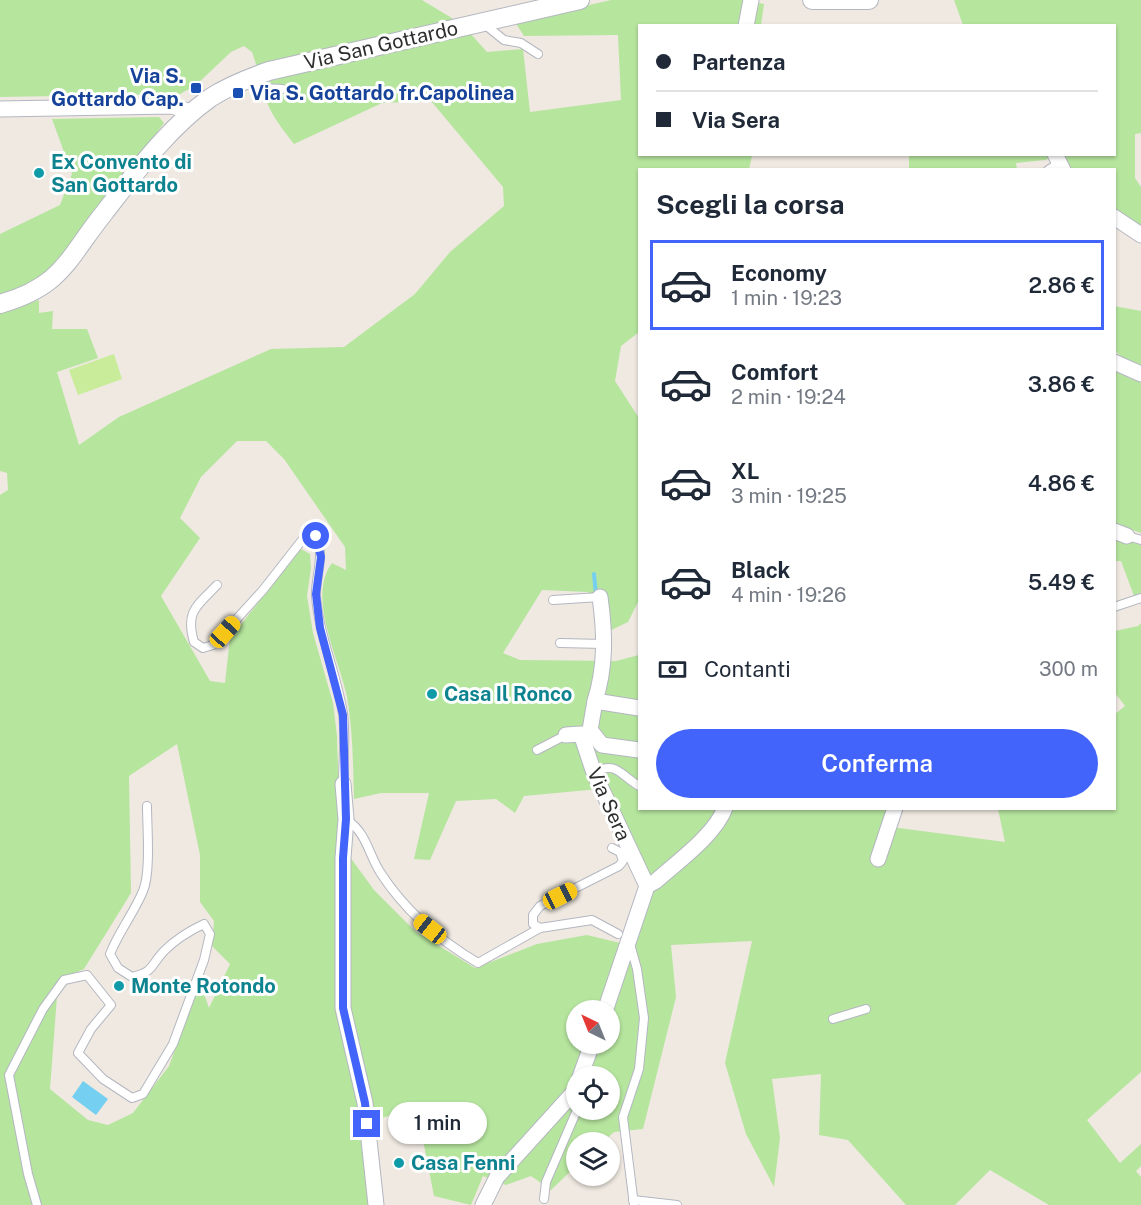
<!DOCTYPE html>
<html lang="it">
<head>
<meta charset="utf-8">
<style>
  :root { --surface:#fff; --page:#f2f2f3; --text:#1f2937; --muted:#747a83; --line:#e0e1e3; --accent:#4264fb }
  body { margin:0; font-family:"Public Sans",sans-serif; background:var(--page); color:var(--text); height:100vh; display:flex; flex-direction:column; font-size:22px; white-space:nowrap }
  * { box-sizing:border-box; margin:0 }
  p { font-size:20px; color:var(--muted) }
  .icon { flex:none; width:33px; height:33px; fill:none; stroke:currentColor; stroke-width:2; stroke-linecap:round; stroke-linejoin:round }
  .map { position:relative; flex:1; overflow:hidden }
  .panel { position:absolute; left:638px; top:168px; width:478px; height:642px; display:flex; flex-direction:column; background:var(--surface); border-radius:0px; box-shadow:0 2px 4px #0004 }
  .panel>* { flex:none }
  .top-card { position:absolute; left:638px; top:24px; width:478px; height:132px; border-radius:0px; box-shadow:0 2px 4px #0004; display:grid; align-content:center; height:132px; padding:0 18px; background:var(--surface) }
  .needle { width:39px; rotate:317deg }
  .controls { position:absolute; left:566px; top:1000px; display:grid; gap:12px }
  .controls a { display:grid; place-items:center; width:54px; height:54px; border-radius:50%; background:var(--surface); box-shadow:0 2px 4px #0004; font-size:30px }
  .end { position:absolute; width:27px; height:27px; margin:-14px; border:8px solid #4264fb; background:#fff; box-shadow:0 0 0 3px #fff }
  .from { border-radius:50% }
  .bubble { position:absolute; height:42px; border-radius:21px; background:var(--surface); box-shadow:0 2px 4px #0004; font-size:20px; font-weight:600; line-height:42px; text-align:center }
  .car { position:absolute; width:18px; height:36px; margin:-18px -9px; border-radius:8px; box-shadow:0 0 4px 2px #0007; background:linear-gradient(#f5c518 24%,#345 0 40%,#f5c518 0 76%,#345 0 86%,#f5c518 0) }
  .top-card b { display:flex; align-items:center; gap:21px; height:57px; font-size:22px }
  .top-card b+b { border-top:2px solid var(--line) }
  .top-card i { width:15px; height:15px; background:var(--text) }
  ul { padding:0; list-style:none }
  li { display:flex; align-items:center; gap:18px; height:90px; margin:0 12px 9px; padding:0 6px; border:3px solid transparent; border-radius:0px }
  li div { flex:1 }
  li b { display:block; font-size:22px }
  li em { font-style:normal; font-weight:600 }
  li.selected { border-color:var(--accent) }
  li>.icon { width:54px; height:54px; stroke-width:1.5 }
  h2 { padding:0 18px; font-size:27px; line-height:72px }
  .pay { display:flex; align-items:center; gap:15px; height:66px; padding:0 18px; font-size:22px }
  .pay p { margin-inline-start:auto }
  .cta { display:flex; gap:12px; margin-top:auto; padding:12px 18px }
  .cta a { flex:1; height:69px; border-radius:36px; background:var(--accent); color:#fff; font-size:24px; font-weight:600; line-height:69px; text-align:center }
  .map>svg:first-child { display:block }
</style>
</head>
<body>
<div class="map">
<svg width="1141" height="1205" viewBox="0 0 1141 1205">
  <rect width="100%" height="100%" fill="#efe9e1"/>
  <g fill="#b6e59e" fill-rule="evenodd">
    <polygon points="0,0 422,0 455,20 257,67 252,52 244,46 231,52 196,85 180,94 0,97"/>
    <path d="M611,0H743L764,4L761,25L639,26V154L752,156L749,169L639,170V332L621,346L615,381L639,418V600L628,622L607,632L588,592L542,590L503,653L520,660L616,661L639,655V808L891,809L884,826L1005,842L998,809L1114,808L1115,714L1125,706L1115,693V631L1138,626L1141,623V1072L1087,1120L1120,1163L1141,1144V1166L1136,1171L1141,1177V1205H1049L990,1170L955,1205H906L848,1140L819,1135L821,1074L772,1079L780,1138L774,1187L746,1134L725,1063L752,941L671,945L676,997L643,1129L614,1132L602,1143H576V1166L551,1190L531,1176L506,1185L483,1176L471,1205L434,1196L422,1135L410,1110L371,1121L348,1008L350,857L374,890L415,931L475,968L537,944L587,935L620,943L652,890L599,789L524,796L515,813L496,799L456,801L430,860L414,859L429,793H381L354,799C353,765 353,731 347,697C340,661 306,597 332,563L346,570L345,547L284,459L266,441H237L201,477L180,518L200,538L161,596L210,681L225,683L230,638L301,549L310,554L311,568L307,596L313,633L333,703L337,736L340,830L337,975L361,1105L371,1205H0V495L8,490L7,473L0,471V313L39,300V313L53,311L52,329H87L98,358L57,372L79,445L119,417L271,349L344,347L415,294L450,252L504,206L503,187L431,101L382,103L294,144C281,127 264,107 263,84L273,80L470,33L487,52L523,49L530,112L621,100L618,35L524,36L515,22ZM177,744L200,855V902L214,921L212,946L230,964L209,1008L200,982L169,1066L133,1113L108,1125L88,1120L50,1089L57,996L72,974L84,969L131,893L129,776ZM576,1011H609V1044H576ZM576,1077H609V1110H576Z"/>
    <polygon points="954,0 1141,0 1141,133 1135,134 1135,178 1141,187 1141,231 1115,214 1114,170 1068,169 1058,155 1045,160 1016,163 1017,169 909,169 909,155 1114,154 1114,26 963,25"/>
    <polygon points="159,117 164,123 68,250 44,276 0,297 0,234 60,205 72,174 52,119"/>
    <polygon points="1114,306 1141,311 1141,369 1129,366 1115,350"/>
    <polygon points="1114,371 1136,381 1141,381 1141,533 1115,524"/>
    <polygon points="1114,537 1141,545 1141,593 1134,596 1121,561 1115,561"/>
  </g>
  <polygon fill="#c9ec9a" points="114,354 122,379 78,395 69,370"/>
  <polygon fill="#75cff0" points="83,1081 108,1099 96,1115 72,1097"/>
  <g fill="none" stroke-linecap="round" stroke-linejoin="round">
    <polyline stroke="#75cff0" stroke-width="4" points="594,574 596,595"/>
    <g stroke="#b4b7c1" stroke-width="10">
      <g id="service">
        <polyline points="483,23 504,40 521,43 538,54"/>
        <polyline points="249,82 264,88 282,89"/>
        <polyline points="1048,170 1059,163"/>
        <polyline points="1127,536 1141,540"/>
        <path d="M217,585C197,606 185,611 194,642L203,648L213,645L263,590L310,530C329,548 315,574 316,596C319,637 337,674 343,714C346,737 343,761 343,784"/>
        <polyline points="553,600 600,597"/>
        <polyline points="1114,607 1141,598"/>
        <polyline points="560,643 604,644"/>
        <polyline points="537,750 566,735"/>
        <path d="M594,773C616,760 620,775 639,786"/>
        <path d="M346,819C367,833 368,853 380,872C405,911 439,940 478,963L540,928L592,920L618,934"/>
        <polyline points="540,928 533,924 533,915 540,906 619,866 623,861 620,852 612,848"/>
        <polyline points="630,944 637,969 644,1018 639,1069 623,1117 634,1205"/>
        <polyline points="833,1019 866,1009"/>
        <polyline points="544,1199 546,1182 577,1110"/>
        <polyline points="633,1200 677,1205"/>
        <path d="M37,1205L28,1174L9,1075L43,1009L64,980L87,975L111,1005L91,1029L78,1053L103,1079L132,1098L143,1094L173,1044L204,960L210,934L204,924C189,931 175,940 164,951C149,967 155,971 132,977L118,968L110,954C119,931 134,913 143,891C151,873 147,826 147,806"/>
      </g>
    </g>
    <g stroke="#b4b7c1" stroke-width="17">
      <g id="minor">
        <polyline points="746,26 751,0"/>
        <polyline points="0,109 172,106 191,112"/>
        <polyline points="1055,154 1063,170"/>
        <polyline points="1114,217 1141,235"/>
        <polyline points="1114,362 1141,374"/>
        <polyline points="1114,531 1127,536"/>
        <path d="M595,701C606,666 605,633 600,597"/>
        <polyline points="639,708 595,701 590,730 602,745 639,750"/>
        <polyline points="566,735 581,734 594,773 647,886 605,1011"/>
        <polyline points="343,784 346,819 343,858 343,1008 365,1103 376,1205"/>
        <polyline points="878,859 895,808"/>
        <path d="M647,886L656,881C677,862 715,835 725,808"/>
        <polyline points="580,1077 592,1044"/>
        <polyline points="483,1205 497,1177 574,1092 576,1086"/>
      </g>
    </g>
    <g stroke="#b4b7c1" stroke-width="20">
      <g id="tertiary">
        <polyline points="812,0 869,0"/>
        <path d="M0,304C63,286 67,259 104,213C136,172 168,128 210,98C228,86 249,78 269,71L580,0"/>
      </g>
    </g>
    <use href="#service" stroke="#fff" stroke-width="8"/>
    <use href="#minor" stroke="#fff" stroke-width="15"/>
    <use href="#tertiary" stroke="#fff" stroke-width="18"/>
  </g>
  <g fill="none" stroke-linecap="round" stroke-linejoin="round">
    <polyline stroke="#4264fb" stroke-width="8" points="316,536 321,557 316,594 320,628 343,715 346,819 343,858 343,1008 365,1103 367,1124"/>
  </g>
  <g fill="#1a4fb4" stroke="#fff" stroke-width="2">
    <rect x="190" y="82" width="12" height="12" rx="3"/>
    <rect x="232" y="87" width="12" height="12" rx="3"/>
  </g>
  <g fill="#0f9aa8" stroke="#fff" stroke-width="2">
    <circle cx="39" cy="173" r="6"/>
    <circle cx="432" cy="694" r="6"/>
    <circle cx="119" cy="986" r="6"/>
    <circle cx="399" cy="1163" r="6"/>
  </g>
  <g text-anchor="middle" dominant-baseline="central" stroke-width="6" stroke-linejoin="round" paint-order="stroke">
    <g font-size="20" fill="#2e2e2e" stroke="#fff">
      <text transform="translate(381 45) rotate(-13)">Via San Gottardo</text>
      <text transform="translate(609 804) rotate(66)">Via Sera</text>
    </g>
    <g font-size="20" font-weight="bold" fill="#164399" stroke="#fff" text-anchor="end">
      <text x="184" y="76">Via S.<tspan x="184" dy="23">Gottardo Cap.</tspan></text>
      <text x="250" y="93" text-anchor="start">Via S. Gottardo fr.Capolinea</text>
    </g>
    <g font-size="20" font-weight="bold" fill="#0d838f" stroke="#fff" text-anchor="start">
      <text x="51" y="162">Ex Convento di<tspan x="51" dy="23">San Gottardo</tspan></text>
      <text x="444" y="694">Casa Il Ronco</text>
      <text x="131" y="986">Monte Rotondo</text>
      <text x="411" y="1163">Casa Fenni</text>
    </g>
  </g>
</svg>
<div class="controls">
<a><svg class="needle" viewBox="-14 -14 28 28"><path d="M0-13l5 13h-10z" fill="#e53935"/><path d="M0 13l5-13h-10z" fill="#747a83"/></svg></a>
<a><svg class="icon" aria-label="locate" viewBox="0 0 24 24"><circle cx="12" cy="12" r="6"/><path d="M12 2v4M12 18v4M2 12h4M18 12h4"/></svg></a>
<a><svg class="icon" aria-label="layers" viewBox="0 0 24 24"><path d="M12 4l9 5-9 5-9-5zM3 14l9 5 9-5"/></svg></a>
</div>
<i class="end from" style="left:316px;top:536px"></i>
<i class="end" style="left:367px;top:1124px"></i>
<div class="bubble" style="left:388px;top:1102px;width:99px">1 min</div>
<i class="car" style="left:225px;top:632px;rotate:42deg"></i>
<i class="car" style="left:560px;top:896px;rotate:63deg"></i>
<i class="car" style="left:430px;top:929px;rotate:308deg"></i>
<div class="top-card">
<b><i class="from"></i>Partenza</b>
<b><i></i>Via Sera</b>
</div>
<section class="panel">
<h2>Scegli la corsa</h2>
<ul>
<li class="selected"><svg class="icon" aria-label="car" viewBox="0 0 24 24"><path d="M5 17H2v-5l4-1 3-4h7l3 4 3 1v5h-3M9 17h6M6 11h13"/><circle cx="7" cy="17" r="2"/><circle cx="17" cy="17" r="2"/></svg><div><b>Economy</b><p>1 min · 19:23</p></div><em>2.86 €</em></li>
<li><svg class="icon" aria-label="car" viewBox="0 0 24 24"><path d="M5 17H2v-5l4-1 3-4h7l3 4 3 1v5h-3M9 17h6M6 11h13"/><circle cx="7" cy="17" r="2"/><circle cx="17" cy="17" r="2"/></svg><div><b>Comfort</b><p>2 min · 19:24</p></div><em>3.86 €</em></li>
<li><svg class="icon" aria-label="car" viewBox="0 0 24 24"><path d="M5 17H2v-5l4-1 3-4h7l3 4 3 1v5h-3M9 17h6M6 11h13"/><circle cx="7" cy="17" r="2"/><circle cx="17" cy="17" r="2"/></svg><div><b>XL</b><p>3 min · 19:25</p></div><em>4.86 €</em></li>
<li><svg class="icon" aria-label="car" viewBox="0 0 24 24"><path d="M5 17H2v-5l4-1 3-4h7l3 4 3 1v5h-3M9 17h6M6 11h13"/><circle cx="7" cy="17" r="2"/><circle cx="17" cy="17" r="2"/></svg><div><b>Black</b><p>4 min · 19:26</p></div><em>5.49 €</em></li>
</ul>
<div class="pay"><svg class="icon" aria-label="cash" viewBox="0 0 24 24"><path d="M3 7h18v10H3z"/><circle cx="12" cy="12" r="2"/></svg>Contanti<p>300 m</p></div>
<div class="cta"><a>Conferma</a></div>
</section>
</div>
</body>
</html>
